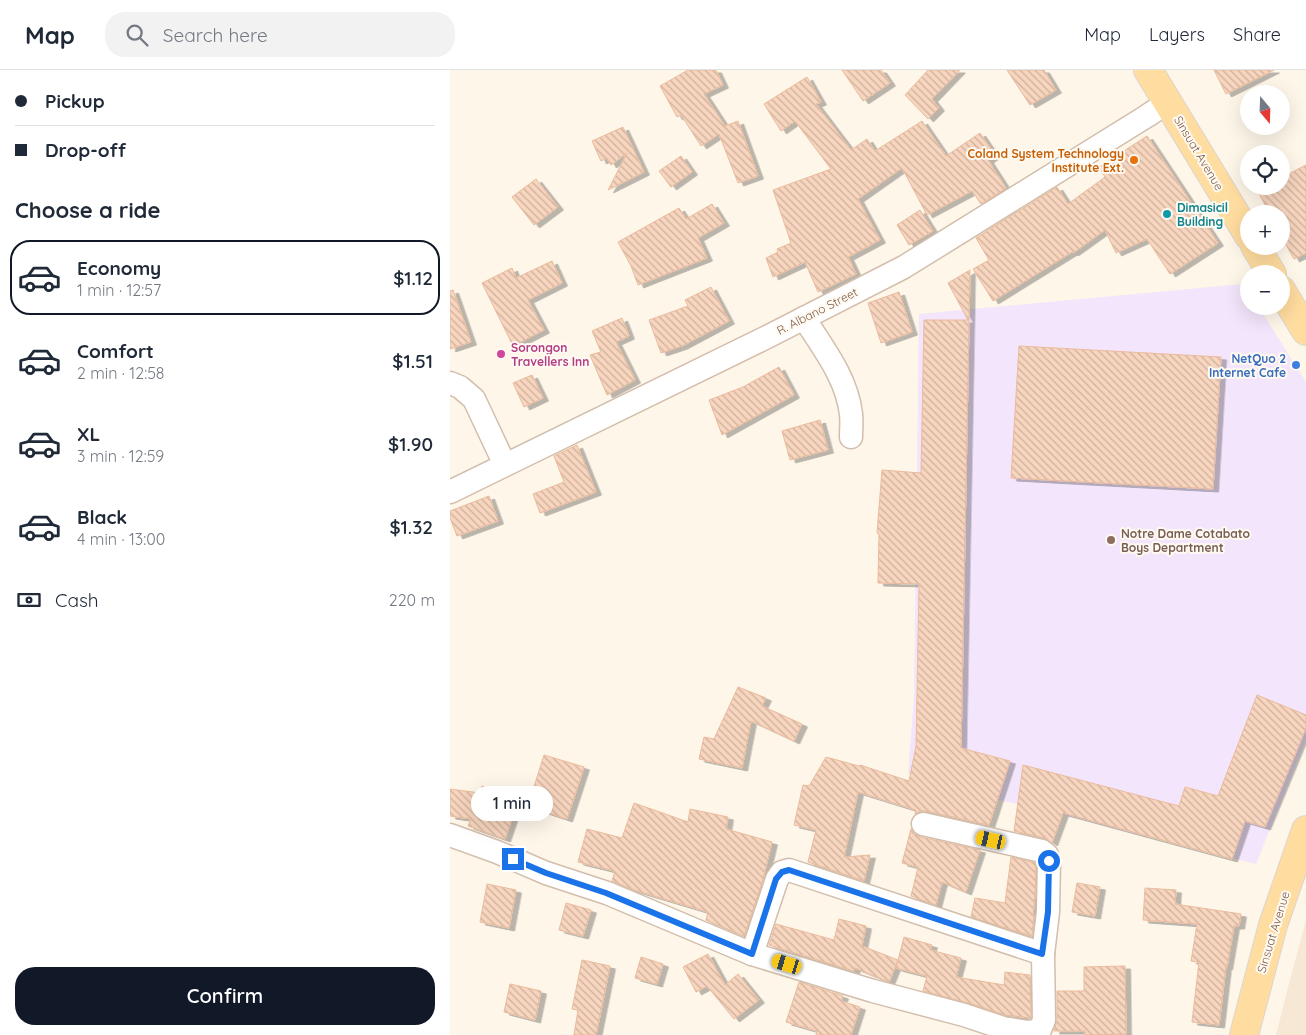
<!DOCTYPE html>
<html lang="en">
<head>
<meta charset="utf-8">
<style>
  :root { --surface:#fff; --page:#f2f2f3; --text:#1f2937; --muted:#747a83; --line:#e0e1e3; --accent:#111827 }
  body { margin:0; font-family:Quicksand,sans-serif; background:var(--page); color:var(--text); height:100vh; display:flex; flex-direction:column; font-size:19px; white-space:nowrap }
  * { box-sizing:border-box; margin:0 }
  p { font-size:16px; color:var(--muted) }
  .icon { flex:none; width:28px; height:28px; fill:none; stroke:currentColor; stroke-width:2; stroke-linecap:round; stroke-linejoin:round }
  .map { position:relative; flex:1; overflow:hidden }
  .panel { display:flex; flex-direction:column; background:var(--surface); width:450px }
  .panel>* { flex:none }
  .banner { display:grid; align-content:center; height:110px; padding:0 15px; background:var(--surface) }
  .needle { width:32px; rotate:161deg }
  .fabs { position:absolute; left:790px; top:15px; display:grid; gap:10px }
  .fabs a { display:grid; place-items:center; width:50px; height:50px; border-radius:50%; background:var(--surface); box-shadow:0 5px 20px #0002; font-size:25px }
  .end { position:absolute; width:22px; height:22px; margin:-11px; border:6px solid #1a73e8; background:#fff; box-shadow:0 0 0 2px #fff }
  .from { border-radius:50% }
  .bubble { position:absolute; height:35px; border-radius:18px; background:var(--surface); box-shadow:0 5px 20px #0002; font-size:16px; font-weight:600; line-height:35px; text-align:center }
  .car { position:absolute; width:15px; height:30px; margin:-15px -8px; border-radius:6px; box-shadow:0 0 4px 1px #0007; background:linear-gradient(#f5c518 24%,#345 0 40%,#f5c518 0 76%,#345 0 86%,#f5c518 0) }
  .banner b { display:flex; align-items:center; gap:18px; height:48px; font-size:19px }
  .banner b+b { border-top:1px solid var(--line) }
  .banner i { width:12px; height:12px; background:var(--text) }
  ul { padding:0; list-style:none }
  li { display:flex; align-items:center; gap:15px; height:75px; margin:0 10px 8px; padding:0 5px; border:2px solid transparent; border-radius:20px }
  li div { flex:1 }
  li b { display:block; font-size:19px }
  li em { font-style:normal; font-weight:600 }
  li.active { border-color:var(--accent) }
  li>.icon { width:45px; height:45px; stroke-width:1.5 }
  h2 { padding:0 15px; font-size:22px; line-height:60px }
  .pay { display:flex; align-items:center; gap:12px; height:55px; padding:0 15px; font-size:19px }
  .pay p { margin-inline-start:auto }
  .action { display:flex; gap:10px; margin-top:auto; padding:10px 15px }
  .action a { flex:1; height:58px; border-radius:20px; background:var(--accent); color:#fff; font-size:20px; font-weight:600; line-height:58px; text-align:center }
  header { display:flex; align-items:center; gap:30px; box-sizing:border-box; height:70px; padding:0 25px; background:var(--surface); border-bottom:1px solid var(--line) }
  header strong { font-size:24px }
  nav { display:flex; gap:28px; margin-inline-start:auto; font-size:18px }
  .search { width:350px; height:45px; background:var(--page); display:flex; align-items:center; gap:12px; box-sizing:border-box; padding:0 18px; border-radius:20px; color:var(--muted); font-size:19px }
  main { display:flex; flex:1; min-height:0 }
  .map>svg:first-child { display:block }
</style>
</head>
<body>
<header>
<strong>Map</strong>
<div class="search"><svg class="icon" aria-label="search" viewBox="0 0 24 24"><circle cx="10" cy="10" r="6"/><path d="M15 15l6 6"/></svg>Search here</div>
<nav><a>Map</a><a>Layers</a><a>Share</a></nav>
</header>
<main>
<section class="panel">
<div class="banner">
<b><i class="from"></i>Pickup</b>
<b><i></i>Drop-off</b>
</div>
<h2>Choose a ride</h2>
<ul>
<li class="active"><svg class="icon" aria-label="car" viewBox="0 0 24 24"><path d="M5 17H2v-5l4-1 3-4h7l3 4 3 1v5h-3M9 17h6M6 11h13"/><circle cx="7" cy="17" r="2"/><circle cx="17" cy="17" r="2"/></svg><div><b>Economy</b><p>1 min · 12:57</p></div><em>$1.12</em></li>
<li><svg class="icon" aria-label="car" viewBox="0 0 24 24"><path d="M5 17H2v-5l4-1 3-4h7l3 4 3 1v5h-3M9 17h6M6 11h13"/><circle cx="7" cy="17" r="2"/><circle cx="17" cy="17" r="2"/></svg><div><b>Comfort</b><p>2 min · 12:58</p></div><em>$1.51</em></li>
<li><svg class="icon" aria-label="car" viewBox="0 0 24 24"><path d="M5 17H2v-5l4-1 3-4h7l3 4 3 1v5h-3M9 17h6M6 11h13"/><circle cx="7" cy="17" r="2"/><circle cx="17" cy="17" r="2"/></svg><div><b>XL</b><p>3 min · 12:59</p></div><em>$1.90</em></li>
<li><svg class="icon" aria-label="car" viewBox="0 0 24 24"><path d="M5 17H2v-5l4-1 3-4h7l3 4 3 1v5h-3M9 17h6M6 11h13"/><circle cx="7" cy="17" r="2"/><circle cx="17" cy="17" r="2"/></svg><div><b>Black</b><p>4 min · 13:00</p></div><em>$1.32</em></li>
</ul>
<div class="pay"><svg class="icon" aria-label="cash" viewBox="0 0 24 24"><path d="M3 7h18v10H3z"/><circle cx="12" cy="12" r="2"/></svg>Cash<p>220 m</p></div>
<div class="action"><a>Confirm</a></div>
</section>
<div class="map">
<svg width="856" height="965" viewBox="0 0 856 965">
  <defs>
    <pattern id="building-back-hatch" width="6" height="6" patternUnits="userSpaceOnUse" patternTransform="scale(1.25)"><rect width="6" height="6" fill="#f7d5be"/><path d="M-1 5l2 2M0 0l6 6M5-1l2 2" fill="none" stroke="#cdb09c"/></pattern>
    <filter id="shadow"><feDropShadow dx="5.5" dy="3" stdDeviation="0" flood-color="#0004"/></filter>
  </defs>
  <rect width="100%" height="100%" fill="#fef6e9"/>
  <polygon fill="#f7e8d6" points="856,850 856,965 826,965 837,921"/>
  <polygon fill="#f3e5fb" points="793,214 799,222 799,236 808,236 856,312 856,669 806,794 599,741 513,722 458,704 464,627 469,244"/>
  <g fill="url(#building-back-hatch)" stroke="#ebbb9c" filter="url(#shadow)">
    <polygon points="238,0 266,0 273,15 254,24 275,56 288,51 308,106 288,113 269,64 251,76 231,45 227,47 210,16"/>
    <polygon points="392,0 431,0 440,13 413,31"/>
    <polygon points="478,0 510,0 482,29 489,38 478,49 455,25"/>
    <polygon points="557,0 594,0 606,20 580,35"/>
    <polygon points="764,0 824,0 776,24"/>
    <polygon points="357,7 371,32 366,34 401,80 417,69 425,81 472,51 496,86 530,63 545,85 538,90 556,118 531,134 522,121 477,145 452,98 408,129 430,170 398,187 406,204 368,222 355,192 323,207 316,188 328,182 327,179 341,173 323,120 381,99 345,51 331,61 314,34"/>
    <polygon points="173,57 194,102 158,120 177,83 161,95 157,88 151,91 142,71"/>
    <polygon points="697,66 768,173 720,204 697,169 666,183 655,160 623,183 622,182 543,231 523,199 539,190 526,168 607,117 618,134 655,107 649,97"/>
    <polygon points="231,86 242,102 221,117 209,101"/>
    <polygon points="856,95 856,183 844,189 831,166 831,144 820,144 805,116 831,116 831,108"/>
    <polygon points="86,109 108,137 84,155 62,127"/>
    <polygon points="262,134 274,153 248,168 257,188 188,215 181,196 168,172 229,138 236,149"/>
    <polygon points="470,140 483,161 459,175 447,155"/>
    <polygon points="102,191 112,213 78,230 94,260 63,276 32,213 62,198 66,208"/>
    <polygon points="520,200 511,678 560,691 539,755 476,741 470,741 465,744 466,740 408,722 394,787 420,785 414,811 358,792 366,760 344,755 353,715 359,716 376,687 409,696 410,695 459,711 466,676 469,514 428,513 429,464 427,463 432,400 471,403 474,250 518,250 498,213"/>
    <polygon points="261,217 279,251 232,276 211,283 199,250 238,236 235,230"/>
    <polygon points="3,220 21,272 0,279 0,221"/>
    <polygon points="449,222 462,262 431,273 418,233"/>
    <polygon points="172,248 179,266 166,272 185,310 157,325 140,285 151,282 142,261"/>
    <polygon points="569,276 771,287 763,419 561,408"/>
    <polygon points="329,297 344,325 272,365 259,330 293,317"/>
    <polygon points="82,305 93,328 74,337 63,313"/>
    <polygon points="370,350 378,380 340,390 332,361"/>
    <polygon points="127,375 146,422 90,443 83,424 114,412 104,386"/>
    <polygon points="39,426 48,451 7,466 0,448 0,441"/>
    <polygon points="288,617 316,628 312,636 352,654 344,671 301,651 292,698 249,689 254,667 264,669"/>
    <polygon points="807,625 856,645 856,658 815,757 795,751 782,789 613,743 602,773 595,768 564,761 573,695 729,736 735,717 768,726"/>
    <polygon points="94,685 134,697 117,749 78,736"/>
    <polygon points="32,716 69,728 55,769 18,756 21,749 0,746 0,719 30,723"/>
    <polygon points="184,733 238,752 240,739 278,747 276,759 322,772 312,813 294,866 256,850 258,842 181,819 162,811 165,801 128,792 137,759 172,768"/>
    <polygon points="461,759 464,764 470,767 530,780 516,822 492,812 486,835 461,826 468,797 452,793"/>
    <polygon points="561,787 586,793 585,824 583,845 584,845 582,866 521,847 525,828 555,833"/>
    <polygon points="627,813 650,817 645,846 622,842"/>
    <polygon points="37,814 66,820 59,858 30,852"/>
    <polygon points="695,818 726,820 725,834 791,844 789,856 784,856 777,897 776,896 769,955 742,952 749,892 741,891 747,854 693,850"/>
    <polygon points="116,833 141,840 133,866 109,860"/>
    <polygon points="389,849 416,856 412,876 448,890 439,912 405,898 404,901 319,875 326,854 384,870"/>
    <polygon points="454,867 482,875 480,880 511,888 506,907 554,915 555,902 580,905 581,948 556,945 518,933 473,921 477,906 446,898"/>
    <polygon points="258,884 275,915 288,904 309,930 284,949 257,916 246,922 233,897"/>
    <polygon points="191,887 213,894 207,914 185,908"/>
    <polygon points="132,890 160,896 146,965 124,965 128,940 122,939"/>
    <polygon points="675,896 676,964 635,965 635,961 604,961 607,950 607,921 634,921 634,897"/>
    <polygon points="349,912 393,926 391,931 410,937 401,965 366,965 367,961 336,952"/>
    <polygon points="60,914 91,921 85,950 54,942"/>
  </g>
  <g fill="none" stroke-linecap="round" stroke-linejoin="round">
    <g stroke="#d3beac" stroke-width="25">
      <g id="minor">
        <path d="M354,248C373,278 397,308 401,344C402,352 401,360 401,367"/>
        <polyline points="0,313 10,317 24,329 55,395"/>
        <polyline points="0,422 313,269 454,197 697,46 718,32"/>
        <polyline points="0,765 47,782 96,803 157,823 302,884 423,921 514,945 553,958 578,962 590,960 594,950 593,884 598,842 599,791 597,785 592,781 473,754"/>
        <polyline points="302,884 327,809 332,802 339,800 593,884"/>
      </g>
    </g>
    <g stroke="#ddd5d0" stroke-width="30">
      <g id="primary">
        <polyline points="698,0 799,166"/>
        <polyline points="805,176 822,204"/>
        <polyline points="831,220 856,261"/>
        <polyline points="794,965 823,855 856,760"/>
      </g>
    </g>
    <use href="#minor" stroke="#fff" stroke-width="22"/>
    <use href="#primary" stroke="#ffdc9f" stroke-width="28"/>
  </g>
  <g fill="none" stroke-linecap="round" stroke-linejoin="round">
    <polyline stroke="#1a73e8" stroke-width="6" points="63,789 96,803 156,823 302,884 326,809 332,802 339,800 592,884 598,842 599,791"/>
  </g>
  <circle fill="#e8710a" stroke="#fffaf1" stroke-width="2" cx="684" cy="90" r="5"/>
  <circle fill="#0f9aa8" stroke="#fffaf1" stroke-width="2" cx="717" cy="144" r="5"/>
  <circle fill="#d1479c" stroke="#fffaf1" stroke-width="2" cx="51" cy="284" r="5"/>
  <circle fill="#3f7fe0" stroke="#fffaf1" stroke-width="2" cx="846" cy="295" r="5"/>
  <circle fill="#8d6e63" stroke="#fffaf1" stroke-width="2" cx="661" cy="470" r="5"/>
  <g text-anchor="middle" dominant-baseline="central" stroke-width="4" stroke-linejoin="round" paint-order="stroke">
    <g font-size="12" font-weight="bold" fill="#c56008" stroke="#fffaf1" text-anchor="end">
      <text x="674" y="83">Coland System Technology<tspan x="674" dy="14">Institute Ext.</tspan></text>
    </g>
    <g font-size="12" fill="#7d5c49" stroke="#fffaf1">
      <text transform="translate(749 83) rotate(59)">Sinsuat Avenue</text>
      <text transform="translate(367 241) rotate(-27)">R. Albano Street</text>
      <text transform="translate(823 862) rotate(-73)">Sinsuat Avenue</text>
    </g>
    <g font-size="12" font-weight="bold" fill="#0d838f" stroke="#fffaf1" text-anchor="start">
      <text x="727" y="137">Dimasicil<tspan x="727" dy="14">Building</tspan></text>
    </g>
    <g font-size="12" font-weight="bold" fill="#b23c85" stroke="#fffaf1" text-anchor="start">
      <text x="61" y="277">Sorongon<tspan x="61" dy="14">Travellers Inn</tspan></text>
    </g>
    <g font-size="12" font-weight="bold" fill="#366cbe" stroke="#fffaf1" text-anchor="end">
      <text x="836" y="288">NetQuo 2<tspan x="836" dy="14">Internet Cafe</tspan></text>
    </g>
    <g font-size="12" font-weight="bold" fill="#785e54" stroke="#fffaf1" text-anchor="start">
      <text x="671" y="463">Notre Dame Cotabato<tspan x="671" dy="14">Boys Department</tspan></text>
    </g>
  </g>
</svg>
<div class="fabs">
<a><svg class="needle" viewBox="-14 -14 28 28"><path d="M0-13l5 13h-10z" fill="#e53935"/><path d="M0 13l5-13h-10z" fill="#747a83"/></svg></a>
<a><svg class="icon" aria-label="locate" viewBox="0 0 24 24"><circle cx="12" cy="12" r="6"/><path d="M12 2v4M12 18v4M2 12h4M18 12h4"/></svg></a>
<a>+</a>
<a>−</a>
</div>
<i class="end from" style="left:599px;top:791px"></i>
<i class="end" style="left:63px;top:789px"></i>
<div class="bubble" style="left:21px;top:716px;width:82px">1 min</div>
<i class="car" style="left:541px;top:770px;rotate:283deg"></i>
<i class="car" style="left:337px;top:894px;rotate:287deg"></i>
</div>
</main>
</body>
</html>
